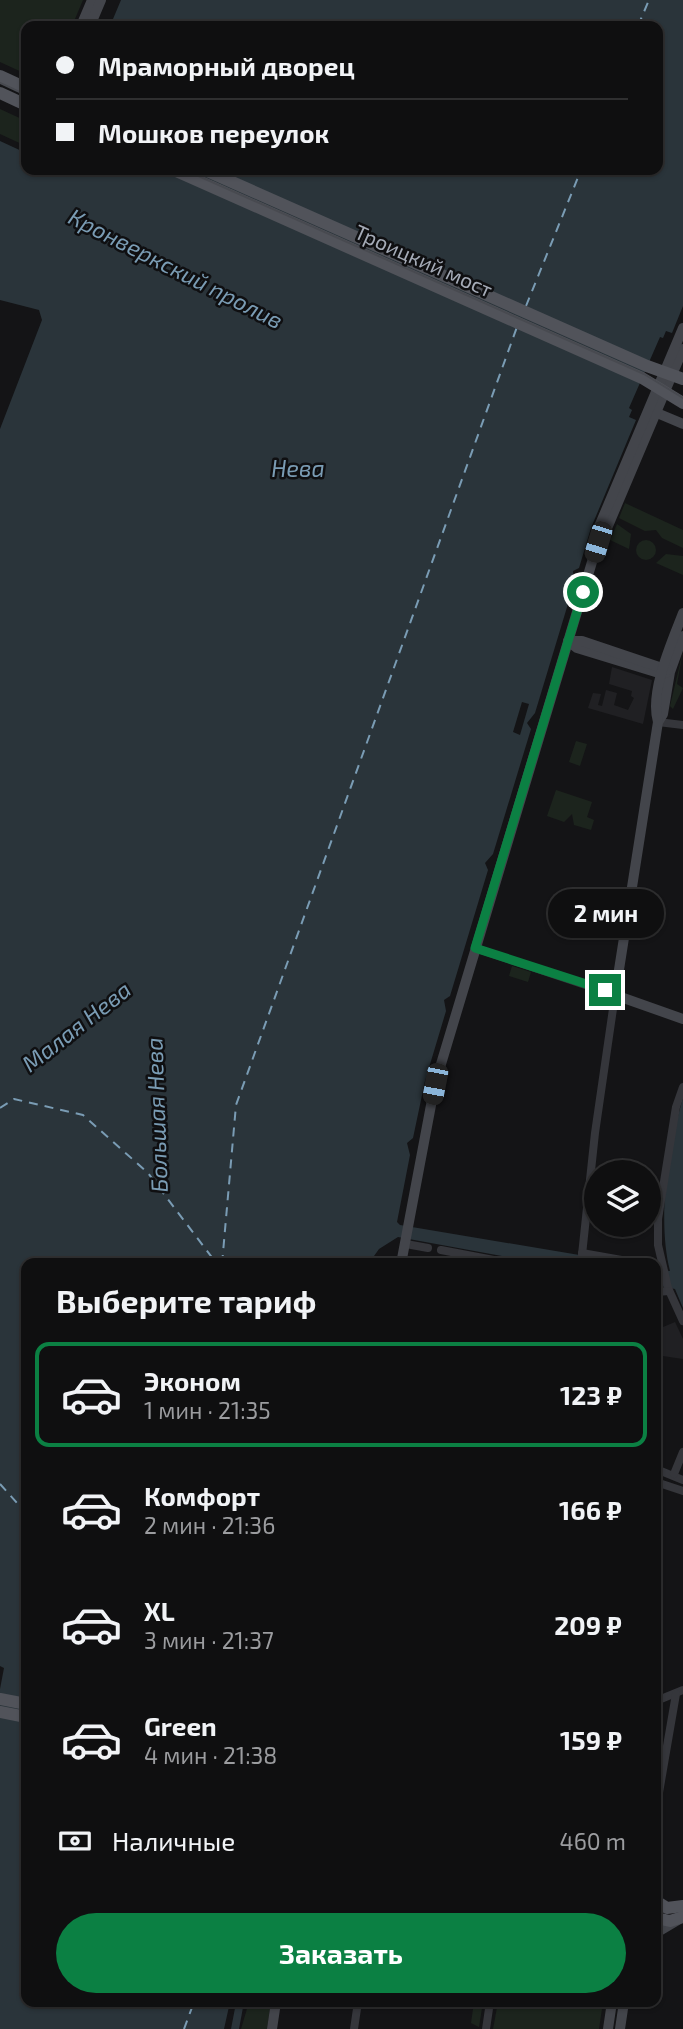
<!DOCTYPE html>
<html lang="ru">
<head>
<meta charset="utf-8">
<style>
  :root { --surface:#0f0f10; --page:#1d1d1e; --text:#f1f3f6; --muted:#9b9c9f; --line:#2f2f30; --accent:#0b8043 }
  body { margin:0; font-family:"Exo 2",sans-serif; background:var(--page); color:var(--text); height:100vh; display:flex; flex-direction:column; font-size:26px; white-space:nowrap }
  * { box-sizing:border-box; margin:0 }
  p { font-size:23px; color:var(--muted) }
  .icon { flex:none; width:38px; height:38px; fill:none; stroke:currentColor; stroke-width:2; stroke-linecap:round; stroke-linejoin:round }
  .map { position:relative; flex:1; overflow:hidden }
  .drawer { position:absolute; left:21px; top:1258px; width:640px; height:749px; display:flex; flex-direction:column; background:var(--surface); border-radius:14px; box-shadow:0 2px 5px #0004,0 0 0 2px var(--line) }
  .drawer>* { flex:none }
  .hud { position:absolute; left:21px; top:21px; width:642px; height:154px; border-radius:14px; box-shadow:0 2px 5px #0004,0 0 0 2px var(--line); display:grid; align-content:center; height:154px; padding:0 35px; background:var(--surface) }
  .fabs { position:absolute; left:584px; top:1160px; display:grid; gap:14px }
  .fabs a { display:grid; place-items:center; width:77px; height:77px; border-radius:50%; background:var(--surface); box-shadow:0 2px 5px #0004,0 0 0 2px var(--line); font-size:35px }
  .end { position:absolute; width:32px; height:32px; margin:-16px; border:9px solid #0b8043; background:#fff; box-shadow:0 0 0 4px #fff }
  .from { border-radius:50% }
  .bubble { position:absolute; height:49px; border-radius:24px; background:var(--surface); box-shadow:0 2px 5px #0004,0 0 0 2px var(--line); font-size:23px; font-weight:700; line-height:49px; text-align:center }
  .car { position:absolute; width:21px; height:42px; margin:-21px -10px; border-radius:9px; box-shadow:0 0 5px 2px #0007; background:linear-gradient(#222 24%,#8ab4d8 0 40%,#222 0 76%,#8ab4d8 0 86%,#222 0) }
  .hud b { display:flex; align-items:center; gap:24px; height:66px; font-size:26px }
  .hud b+b { border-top:2px solid var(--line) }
  .hud i { width:18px; height:18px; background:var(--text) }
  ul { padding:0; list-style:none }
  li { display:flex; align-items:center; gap:21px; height:105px; margin:0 14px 10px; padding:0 21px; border:4px solid transparent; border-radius:14px }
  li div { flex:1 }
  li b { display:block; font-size:26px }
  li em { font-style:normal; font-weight:700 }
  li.selected { border-color:var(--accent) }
  li>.icon { width:63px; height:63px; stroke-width:1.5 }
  h2 { padding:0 35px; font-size:32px; line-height:84px }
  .pay { display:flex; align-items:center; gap:18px; height:77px; padding:0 35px; font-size:26px }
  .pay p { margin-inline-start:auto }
  .primary-button { display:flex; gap:14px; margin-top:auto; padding:14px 35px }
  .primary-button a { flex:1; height:80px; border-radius:42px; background:var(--accent); color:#fff; font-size:28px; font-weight:700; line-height:80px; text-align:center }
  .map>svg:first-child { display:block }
</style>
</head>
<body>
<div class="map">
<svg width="683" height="2029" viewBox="0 0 683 2029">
  <rect width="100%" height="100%" fill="#141416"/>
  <g fill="#202023">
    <polygon points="612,667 652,680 643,724 588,708 593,693 601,694 598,705 602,706 606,690 617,693 614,705 628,710 634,698 631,696 632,691 609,684"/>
    <polygon points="675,1322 683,1339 683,1359 656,1355 656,1330"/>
  </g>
  <g fill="#1c241d">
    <polygon points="0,0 83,0 72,26 26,26 26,74 0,62"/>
    <polygon points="0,109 26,121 26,146 0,134"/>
    <polygon points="625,503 683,530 683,548 662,538 656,530 645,531 619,518"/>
    <polygon points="617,524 631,534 629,549 610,540"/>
    <circle cx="646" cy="550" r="10"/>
    <polygon points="666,554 683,556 683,575 656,563"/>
    <polygon points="683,651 677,684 683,688 673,709 670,706"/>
    <polygon points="576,741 587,744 580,766 569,762"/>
    <polygon points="556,790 592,802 587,817 594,820 591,830 574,825 572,814 564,822 547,816"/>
    <polygon points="512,966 531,972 528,982 509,976"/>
    <polygon points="249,2002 271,2002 267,2029 241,2029"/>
    <polygon points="474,2002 483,2002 479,2027 471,2023"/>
    <polygon points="498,2002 603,2002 599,2029 493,2029"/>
  </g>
  <g fill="#2a343a">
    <polygon points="121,0 683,0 683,306 672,333 666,331 663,338 660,337 629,408 632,410 629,417 636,420 591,528 579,568 573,571 574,584 535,713 527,723 531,729 493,854 485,863 488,870 450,996 444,1000 446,1011 425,1081 413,1138 407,1143 410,1155 397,1222 400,1225 627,1263 540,1263 398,1237 379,1249 369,1263 26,1264 26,2002 244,2002 239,2029 0,2029 0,1689 4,1668 0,1666 0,429 42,320 39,310 0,300 0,141 26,153 26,170 658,170 658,26 116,26 113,19"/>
    <path d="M683,1098V1308L675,1289L656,1285V1269L670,1271C657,1220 668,1148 683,1098Z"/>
  </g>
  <g fill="#141416">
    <polygon points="522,702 529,704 520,735 513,732"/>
    <polygon points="230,2002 246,2002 245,2011 243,2004 236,2003 231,2029 224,2029"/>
  </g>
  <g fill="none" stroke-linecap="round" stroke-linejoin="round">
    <g stroke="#7a9cb4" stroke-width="2" stroke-dasharray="9 7" stroke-linecap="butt">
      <polyline points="638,26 649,0"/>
      <polyline points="526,306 581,170"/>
      <polyline points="0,1108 14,1099 83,1115 148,1173 217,1264"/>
      <polyline points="222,1264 236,1105 517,327"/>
      <polyline points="0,1484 26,1513"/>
      <polyline points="184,2029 194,2002"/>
    </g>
    <g stroke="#35363b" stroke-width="8">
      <polyline points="658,722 683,725"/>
      <polyline points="475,948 615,995 595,1133 581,1264"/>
      <polyline points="683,1087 676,1107 658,1219 658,1245 668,1288 683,1321"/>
      <polyline points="406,1244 428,1248"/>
      <polyline points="441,1250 515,1264"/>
      <polyline points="582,1253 644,1264"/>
      <polyline points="656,1292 669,1291"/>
      <polyline points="656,1469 683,1480"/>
      <polyline points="674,1474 683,1452"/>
      <polyline points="656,1482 683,1491"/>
      <polyline points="656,1701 683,1690"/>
      <polyline points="656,1810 676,1694"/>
      <polyline points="354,2029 358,2002"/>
      <polyline points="486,2029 490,2002"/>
    </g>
    <g stroke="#43454b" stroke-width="10">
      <polyline points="81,26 92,0"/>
      <polyline points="90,26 101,0"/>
      <polyline points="657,413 683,424"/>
      <polyline points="598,542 605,533 683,349"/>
      <polyline points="683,636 670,672 663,714 658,722 615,995 683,1019"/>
      <polyline points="568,641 577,648 662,674 668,672"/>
      <polyline points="568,641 582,641 668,670"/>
      <path d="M658,722C649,692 672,642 683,613"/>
      <polyline points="401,1264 435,1084 598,542 598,529 683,328"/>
      <polyline points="656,1933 678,1920"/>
      <polyline points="272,2029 276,2002"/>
      <polyline points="608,2029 612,2002"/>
      <polyline points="620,2029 624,2002"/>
    </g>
    <g stroke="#51535a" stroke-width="12">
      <polyline points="0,76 26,88"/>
      <polyline points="0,93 26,105"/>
      <polyline points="174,170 642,378 683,403"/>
      <polyline points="205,170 647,366 683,379"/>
      <polyline points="0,1699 26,1704"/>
      <polyline points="0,1712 26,1717"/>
      <polyline points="656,1901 667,1908 683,1906"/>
      <polyline points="656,1918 670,1921 683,1917"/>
    </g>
    <g stroke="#484a50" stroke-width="2">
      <polyline points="0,83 26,95"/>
      <polyline points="185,170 644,374 683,398"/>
    </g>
  </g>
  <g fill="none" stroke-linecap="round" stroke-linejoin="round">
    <polyline stroke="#0b8043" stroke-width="9" points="583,592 475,948 605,990"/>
  </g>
  <g text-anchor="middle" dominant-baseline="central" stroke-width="5" stroke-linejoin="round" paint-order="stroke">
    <g font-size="21" fill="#a5abb7" stroke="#0f0f11">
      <text transform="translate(424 260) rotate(24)">Троицкий мост</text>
    </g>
    <g font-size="23" font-style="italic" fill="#7a9cb4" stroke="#0f0f11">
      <text transform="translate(176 268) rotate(27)">Кронверкский пролив</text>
      <text x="298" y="468">Нева</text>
      <text transform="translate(76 1026) rotate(-38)">Малая Нева</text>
      <text transform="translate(156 1115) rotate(-92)">Большая Нева</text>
    </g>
  </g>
</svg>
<div class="fabs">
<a><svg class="icon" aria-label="layers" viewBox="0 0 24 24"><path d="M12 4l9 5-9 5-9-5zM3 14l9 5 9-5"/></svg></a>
</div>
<i class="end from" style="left:583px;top:592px"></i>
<i class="end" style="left:605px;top:990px"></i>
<div class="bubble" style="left:548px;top:889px;width:116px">2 мин</div>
<i class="car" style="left:598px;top:542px;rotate:197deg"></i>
<i class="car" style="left:435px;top:1084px;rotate:191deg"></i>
<div class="hud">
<b><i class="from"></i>Мраморный дворец</b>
<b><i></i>Мошков переулок</b>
</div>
<section class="drawer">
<h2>Выберите тариф</h2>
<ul>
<li class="selected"><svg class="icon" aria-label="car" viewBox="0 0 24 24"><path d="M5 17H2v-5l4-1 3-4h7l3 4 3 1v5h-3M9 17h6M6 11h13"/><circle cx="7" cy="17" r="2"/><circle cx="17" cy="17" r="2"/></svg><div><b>Эконом</b><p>1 мин · 21:35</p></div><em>123 ₽</em></li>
<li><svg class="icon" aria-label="car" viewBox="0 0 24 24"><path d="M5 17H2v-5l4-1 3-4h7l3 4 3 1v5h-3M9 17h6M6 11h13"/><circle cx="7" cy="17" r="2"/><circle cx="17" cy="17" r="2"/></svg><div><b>Комфорт</b><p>2 мин · 21:36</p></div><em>166 ₽</em></li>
<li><svg class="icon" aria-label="car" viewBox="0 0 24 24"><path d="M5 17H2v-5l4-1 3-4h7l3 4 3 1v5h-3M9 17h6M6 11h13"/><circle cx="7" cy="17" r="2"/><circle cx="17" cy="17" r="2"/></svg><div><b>XL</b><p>3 мин · 21:37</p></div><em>209 ₽</em></li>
<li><svg class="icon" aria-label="car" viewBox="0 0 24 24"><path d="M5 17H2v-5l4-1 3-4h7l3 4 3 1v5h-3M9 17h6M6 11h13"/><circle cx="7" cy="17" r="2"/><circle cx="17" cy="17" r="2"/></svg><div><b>Green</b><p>4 мин · 21:38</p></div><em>159 ₽</em></li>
</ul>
<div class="pay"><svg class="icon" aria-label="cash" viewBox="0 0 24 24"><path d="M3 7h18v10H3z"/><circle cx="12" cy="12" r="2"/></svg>Наличные<p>460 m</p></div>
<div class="primary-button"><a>Заказать</a></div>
</section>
</div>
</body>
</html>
